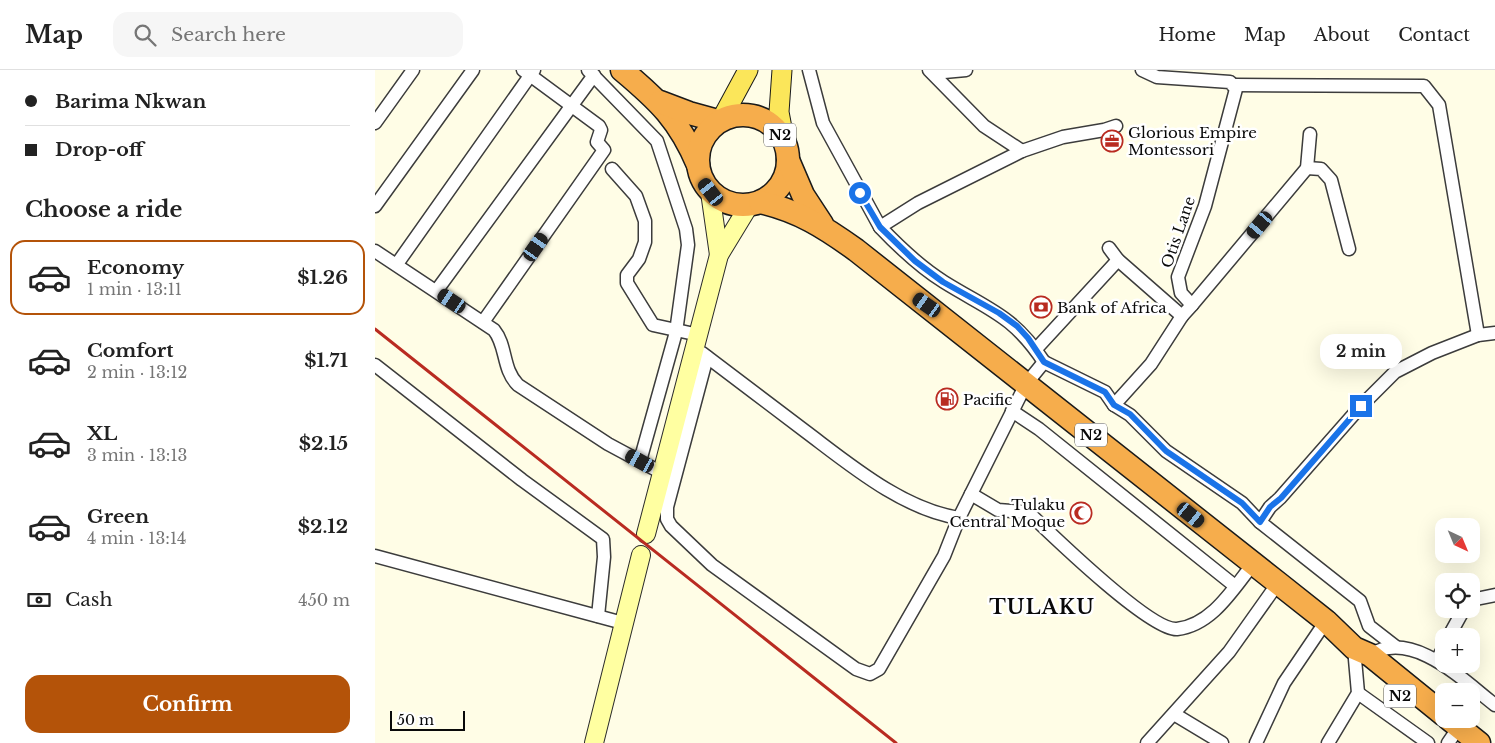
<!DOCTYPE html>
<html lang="en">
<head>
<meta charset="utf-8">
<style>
  :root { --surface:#fff; --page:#f6f6f6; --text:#222; --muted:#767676; --line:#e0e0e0; --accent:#b45309 }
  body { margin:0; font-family:"Libre Baskerville",serif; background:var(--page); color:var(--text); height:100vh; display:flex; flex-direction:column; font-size:19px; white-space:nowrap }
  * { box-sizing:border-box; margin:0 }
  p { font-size:16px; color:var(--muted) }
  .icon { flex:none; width:28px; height:28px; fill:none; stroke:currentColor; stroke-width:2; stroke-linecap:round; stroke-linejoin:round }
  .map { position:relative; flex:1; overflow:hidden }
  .sheet { display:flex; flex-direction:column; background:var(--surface); width:375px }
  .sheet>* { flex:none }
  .top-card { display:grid; align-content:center; height:110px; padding:0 25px; background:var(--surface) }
  .needle { width:32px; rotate:136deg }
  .tools { position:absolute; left:1060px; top:448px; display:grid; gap:10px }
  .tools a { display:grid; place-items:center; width:45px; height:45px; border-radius:10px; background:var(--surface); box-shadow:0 5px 20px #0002; font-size:25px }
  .scale { position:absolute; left:15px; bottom:12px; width:75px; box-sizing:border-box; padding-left:5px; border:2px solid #090909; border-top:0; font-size:14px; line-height:18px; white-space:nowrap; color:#090909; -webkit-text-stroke:4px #fff; paint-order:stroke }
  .end { position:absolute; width:22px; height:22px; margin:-11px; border:6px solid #1a73e8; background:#fff; box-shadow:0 0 0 2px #fff }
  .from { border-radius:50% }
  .bubble { position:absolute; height:35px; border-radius:15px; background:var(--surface); box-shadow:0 5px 20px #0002; font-size:16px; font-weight:800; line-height:35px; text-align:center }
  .car { position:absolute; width:15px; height:30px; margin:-15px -8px; border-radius:6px; box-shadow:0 0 4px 1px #0007; background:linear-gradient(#222 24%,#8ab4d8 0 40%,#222 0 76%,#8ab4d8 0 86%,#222 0) }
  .top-card b { display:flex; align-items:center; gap:18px; height:48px; font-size:19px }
  .top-card b+b { border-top:1px solid var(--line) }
  .top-card i { width:12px; height:12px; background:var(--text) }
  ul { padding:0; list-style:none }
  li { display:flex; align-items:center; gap:15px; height:75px; margin:0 10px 8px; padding:0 15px; border:2px solid transparent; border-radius:15px }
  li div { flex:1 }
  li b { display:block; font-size:19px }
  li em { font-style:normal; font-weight:800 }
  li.on { border-color:var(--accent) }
  li>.icon { width:45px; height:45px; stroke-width:1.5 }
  h2 { padding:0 25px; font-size:22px; line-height:60px }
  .pay { display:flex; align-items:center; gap:12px; height:55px; padding:0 25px; font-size:19px }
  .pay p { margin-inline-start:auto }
  .button { display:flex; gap:10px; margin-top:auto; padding:10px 25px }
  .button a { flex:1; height:58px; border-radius:15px; background:var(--accent); color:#fff; font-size:20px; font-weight:800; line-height:58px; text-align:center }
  header { display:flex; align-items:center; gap:30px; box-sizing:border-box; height:70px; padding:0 25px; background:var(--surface); border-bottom:1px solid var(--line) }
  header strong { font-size:24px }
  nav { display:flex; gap:28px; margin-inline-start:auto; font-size:18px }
  .search { width:350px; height:45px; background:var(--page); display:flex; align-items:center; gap:12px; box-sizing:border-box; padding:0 18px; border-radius:15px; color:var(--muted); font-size:19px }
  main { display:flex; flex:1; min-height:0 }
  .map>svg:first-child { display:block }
</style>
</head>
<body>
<header>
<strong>Map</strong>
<div class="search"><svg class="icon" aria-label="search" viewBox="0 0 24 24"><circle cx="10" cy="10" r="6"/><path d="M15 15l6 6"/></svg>Search here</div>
<nav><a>Home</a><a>Map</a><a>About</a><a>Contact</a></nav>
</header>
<main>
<section class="sheet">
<div class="top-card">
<b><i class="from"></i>Barima Nkwan</b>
<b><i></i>Drop-off</b>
</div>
<h2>Choose a ride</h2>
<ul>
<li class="on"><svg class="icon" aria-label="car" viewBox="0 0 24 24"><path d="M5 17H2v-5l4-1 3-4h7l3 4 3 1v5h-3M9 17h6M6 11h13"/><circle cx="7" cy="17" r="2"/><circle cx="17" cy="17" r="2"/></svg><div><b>Economy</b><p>1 min · 13:11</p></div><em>$1.26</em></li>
<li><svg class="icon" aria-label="car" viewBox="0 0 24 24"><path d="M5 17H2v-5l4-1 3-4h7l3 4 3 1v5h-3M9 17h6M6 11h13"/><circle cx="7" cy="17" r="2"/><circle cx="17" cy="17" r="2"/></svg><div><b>Comfort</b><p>2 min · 13:12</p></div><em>$1.71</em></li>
<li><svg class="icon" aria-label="car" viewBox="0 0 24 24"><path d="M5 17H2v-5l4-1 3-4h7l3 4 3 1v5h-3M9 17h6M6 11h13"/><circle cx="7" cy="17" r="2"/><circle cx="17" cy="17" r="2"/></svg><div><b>XL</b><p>3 min · 13:13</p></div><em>$2.15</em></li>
<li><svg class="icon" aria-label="car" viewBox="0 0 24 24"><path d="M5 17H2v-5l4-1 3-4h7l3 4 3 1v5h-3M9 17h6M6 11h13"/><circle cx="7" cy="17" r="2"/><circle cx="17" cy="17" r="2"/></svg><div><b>Green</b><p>4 min · 13:14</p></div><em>$2.12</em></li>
</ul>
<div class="pay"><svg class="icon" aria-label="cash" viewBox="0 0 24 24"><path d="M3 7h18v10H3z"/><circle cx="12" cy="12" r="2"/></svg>Cash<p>450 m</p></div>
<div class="button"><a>Confirm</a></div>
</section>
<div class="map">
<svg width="1120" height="673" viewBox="0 0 1120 673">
  <rect width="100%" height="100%" fill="#fffde6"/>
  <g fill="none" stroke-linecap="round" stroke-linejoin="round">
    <g stroke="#3c3c3c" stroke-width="15">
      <g id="street">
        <polyline points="213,0 282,71 311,159 313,175 301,262 265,391"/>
        <polyline points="434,0 448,53 505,157"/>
        <polyline points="554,0 609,56 647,81"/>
        <polyline points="558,3 591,0"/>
        <polyline points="859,15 1049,16 1064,35 1103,265"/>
        <polyline points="0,53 38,0"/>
        <polyline points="932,98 946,99 956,110 974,179"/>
        <polyline points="237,99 261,126 270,151 270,172 264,189 252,205 252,213 278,255 324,265"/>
        <polyline points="0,136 98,0"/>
        <polyline points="734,178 743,190 807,246"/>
        <path d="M0,181L119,260C132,276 127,299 143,315L233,374L287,403"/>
        <polyline points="22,194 159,0"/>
        <polyline points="62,220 219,5"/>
        <polyline points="817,235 932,98 935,64"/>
        <polyline points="108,252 229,80 222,72 226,60 224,56 148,0"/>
        <polyline points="661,279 743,190"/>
        <path d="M327,283C361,309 396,335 430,361C474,394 527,439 584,448"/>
        <polyline points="332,287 292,437 292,449 296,456 337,495 481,599 495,604 504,599 569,486 584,448 651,314 669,292 730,322 739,335 755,345 791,381 867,433 885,452 895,437 905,428 986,336 1020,302 1057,283 1103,265 1120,263"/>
        <path d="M669,292C638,245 614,240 569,212C545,197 524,177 505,157L543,133L647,81L688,67L729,60L741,56"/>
        <polyline points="0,295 147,410 228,469 229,487 223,546"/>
        <polyline points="739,335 776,294 807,246 817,235 806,223 803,207 830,136 861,19 855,12 782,7 767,0"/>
        <polyline points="637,341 664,359 860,516"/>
        <path d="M596,424L623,440L648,442L656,445C678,466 776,561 802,559C837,555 858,519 878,494"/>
        <polyline points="885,452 985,531 994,556 1021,577"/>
        <polyline points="0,486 248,553"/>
        <polyline points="1096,530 1120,525"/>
        <polyline points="1074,566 1089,539"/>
        <path d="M995,585C1037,558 1089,611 1120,635"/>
        <polyline points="1062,590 1069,577"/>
        <polyline points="983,623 1053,673"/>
        <polyline points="799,644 847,673"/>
        <polyline points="772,673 854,582 903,513"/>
        <polyline points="881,673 909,613 951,551"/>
        <polyline points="953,673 983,623 979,578"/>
        <polyline points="1073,673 1084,657"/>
      </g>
    </g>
    <g stroke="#2b2b2b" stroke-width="20">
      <g id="secondary">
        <polyline points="335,122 344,185"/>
        <polyline points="271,464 344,185 375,134"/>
        <polyline points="219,673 266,485"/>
      </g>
    </g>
    <g stroke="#1a1a1a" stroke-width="21">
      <g id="primary">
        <polyline points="407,0 404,42 410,74"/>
        <polyline points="346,50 373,0"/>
      </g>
    </g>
    <g stroke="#1a1a1a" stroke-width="25">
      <g id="highway">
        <path d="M247,0C284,31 304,50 323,95"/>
        <polyline points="285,32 314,43 343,51"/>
        <circle cx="368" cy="90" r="45"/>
        <polyline points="413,90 428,125 447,154"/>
        <path d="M385,132C424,141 449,157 481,180L903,513L951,551L979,578L995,585L1069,645"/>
        <polyline points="1074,649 1104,673"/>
      </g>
    </g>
    <use href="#street" stroke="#fff" stroke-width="12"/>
    <use href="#secondary" stroke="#ffffa1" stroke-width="18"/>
    <use href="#primary" stroke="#fbe65a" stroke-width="19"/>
    <use href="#highway" stroke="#f6ad4c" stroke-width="22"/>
    <polyline stroke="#b92b21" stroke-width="3" points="0,259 521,673"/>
  </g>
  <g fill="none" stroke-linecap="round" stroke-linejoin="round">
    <polyline stroke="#1a73e8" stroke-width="6" points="485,123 505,157 540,191 568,212 624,243 642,256 653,268 669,292 730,322 739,335 755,344 791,381 867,433 885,452 895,437 906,428 986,336"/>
  </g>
  <defs>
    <g id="office-ring" transform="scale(1.125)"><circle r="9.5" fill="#fff" stroke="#b92b21" stroke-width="1.5"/><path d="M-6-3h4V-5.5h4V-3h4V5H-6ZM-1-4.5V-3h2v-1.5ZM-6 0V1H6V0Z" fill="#b92b21"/></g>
    <g id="bank-ring" transform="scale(1.125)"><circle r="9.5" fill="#fff" stroke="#b92b21" stroke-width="1.5"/><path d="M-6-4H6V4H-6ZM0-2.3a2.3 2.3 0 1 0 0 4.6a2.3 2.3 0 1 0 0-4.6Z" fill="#b92b21"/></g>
    <g id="fuel-ring" transform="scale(1.125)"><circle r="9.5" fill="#fff" stroke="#b92b21" stroke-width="1.5"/><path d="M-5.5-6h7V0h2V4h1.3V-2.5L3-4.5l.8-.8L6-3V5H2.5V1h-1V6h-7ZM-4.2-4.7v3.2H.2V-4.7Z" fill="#b92b21"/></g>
    <g id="mosque-ring" transform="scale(1.125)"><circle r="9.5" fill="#fff" stroke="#b92b21" stroke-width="1.5"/><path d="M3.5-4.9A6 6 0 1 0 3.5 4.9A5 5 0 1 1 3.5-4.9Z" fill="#b92b21"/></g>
  </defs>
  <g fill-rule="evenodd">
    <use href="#office-ring" x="737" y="71"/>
    <use href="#bank-ring" x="666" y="237"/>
    <use href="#fuel-ring" x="572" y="329"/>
    <use href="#mosque-ring" x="706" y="443"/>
  </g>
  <g text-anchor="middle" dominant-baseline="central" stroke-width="5" stroke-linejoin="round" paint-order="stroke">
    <g fill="#fff" stroke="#535353" stroke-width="1">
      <rect x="389" y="53.5" width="32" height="23" rx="4"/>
      <rect x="700" y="353.5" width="32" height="23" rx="4"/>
      <rect x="1009" y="614.5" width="32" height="23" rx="4"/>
    </g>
    <g font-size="14" font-weight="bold" fill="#090909">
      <text x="405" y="65">N2</text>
      <text x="716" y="365">N2</text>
      <text x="1025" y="626">N2</text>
    </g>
    <g font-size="15" fill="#090909" stroke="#fff" text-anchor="start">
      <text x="753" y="62">Glorious Empire<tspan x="753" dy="17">Montessori</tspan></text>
      <text x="682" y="237">Bank of Africa</text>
      <text x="588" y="329">Pacific</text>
      <text x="690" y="434" text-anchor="end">Tulaku<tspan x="690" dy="17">Central Moque</tspan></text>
    </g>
    <g font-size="15" fill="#090909" stroke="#fff">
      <text transform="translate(803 162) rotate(-71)">Otis Lane</text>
    </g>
    <g font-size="20" font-weight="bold" letter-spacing="1" fill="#090909" stroke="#fff">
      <text x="667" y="537">TULAKU</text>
    </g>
  </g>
</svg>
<div class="tools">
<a><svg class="needle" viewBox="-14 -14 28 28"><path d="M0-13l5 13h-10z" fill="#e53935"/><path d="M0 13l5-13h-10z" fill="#767676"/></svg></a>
<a><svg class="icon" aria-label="locate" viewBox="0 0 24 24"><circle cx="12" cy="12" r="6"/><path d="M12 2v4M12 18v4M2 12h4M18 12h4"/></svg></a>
<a>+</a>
<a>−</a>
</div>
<div class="scale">50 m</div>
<i class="end from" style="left:485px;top:123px"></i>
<i class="end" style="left:986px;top:336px"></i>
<div class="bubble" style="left:945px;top:264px;width:82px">2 min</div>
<i class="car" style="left:336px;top:122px;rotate:322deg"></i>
<i class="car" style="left:885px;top:155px;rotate:220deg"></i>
<i class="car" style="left:161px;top:177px;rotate:35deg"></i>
<i class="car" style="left:77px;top:231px;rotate:304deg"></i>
<i class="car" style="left:552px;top:235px;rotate:305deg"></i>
<i class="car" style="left:265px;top:391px;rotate:299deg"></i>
<i class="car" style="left:816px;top:445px;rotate:129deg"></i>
</div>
</main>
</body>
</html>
